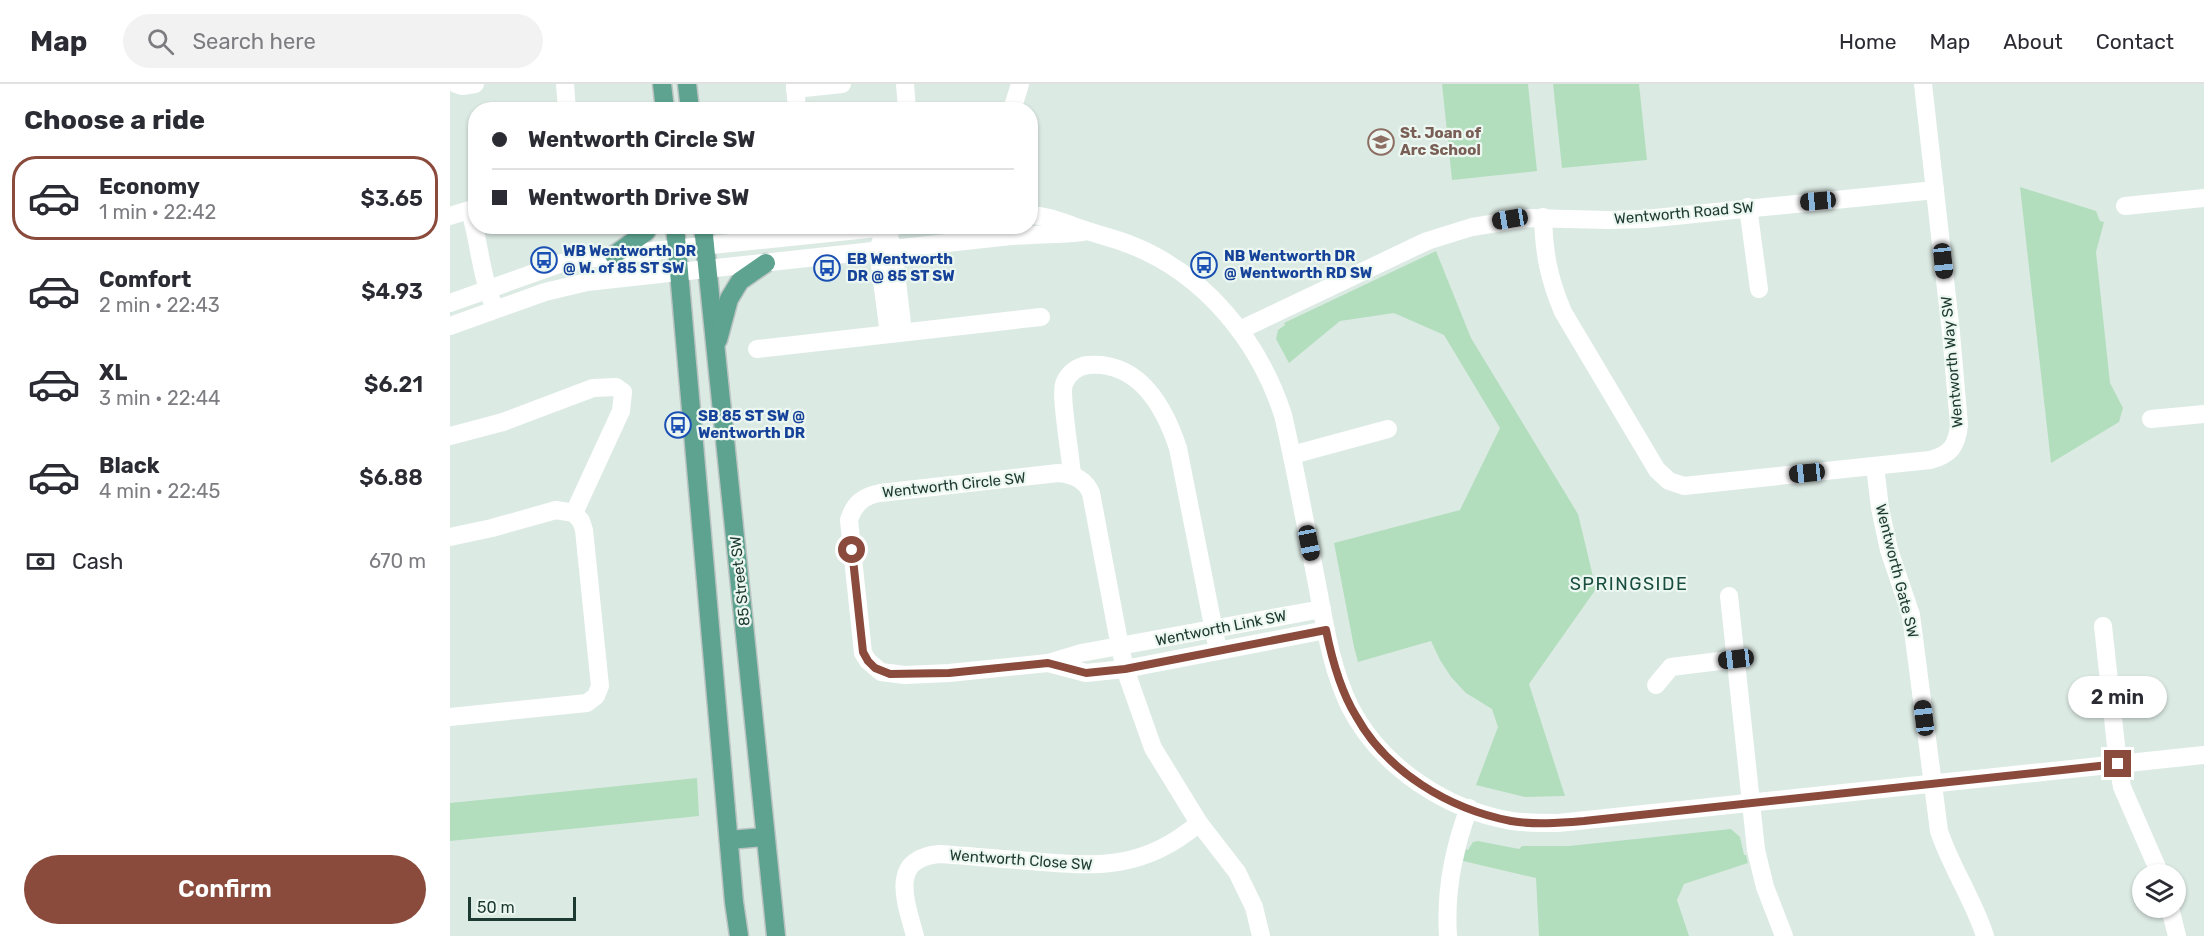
<!DOCTYPE html>
<html lang="en">
<head>
<meta charset="utf-8">
<style>
  :root { --surface:#fff; --page:#f2f2f3; --text:#2b2b33; --muted:#7c7c81; --line:#e1e1e2; --accent:#8a4a3c }
  body { margin:0; font-family:Rubik,sans-serif; background:var(--page); color:var(--text); height:100vh; display:flex; flex-direction:column; font-size:22px; white-space:nowrap }
  * { box-sizing:border-box; margin:0 }
  p { font-size:20px; color:var(--muted) }
  .icon { flex:none; width:33px; height:33px; fill:none; stroke:currentColor; stroke-width:2; stroke-linecap:round; stroke-linejoin:round }
  .map { position:relative; flex:1; overflow:hidden }
  .sheet { display:flex; flex-direction:column; background:var(--surface); width:450px }
  .sheet>* { flex:none }
  .hud { position:absolute; left:18px; top:18px; width:570px; height:132px; border-radius:24px; box-shadow:0 2px 4px #0004; display:grid; align-content:center; height:132px; padding:0 24px; background:var(--surface) }
  .controls { position:absolute; left:1682px; top:780px; display:grid; gap:12px }
  .controls a { display:grid; place-items:center; width:54px; height:54px; border-radius:50%; background:var(--surface); box-shadow:0 2px 4px #0004; font-size:30px }
  .scale { position:absolute; left:18px; bottom:15px; width:108px; box-sizing:border-box; padding-left:6px; border:3px solid #1d3a32; border-top:0; font-size:16px; line-height:21px; white-space:nowrap; color:#1d3a32; -webkit-text-stroke:4px #edf7f1; paint-order:stroke }
  .end { position:absolute; width:27px; height:27px; margin:-14px; border:8px solid #8a4a3c; background:#fff; box-shadow:0 0 0 3px #fff }
  .from { border-radius:50% }
  .bubble { position:absolute; height:42px; border-radius:21px; background:var(--surface); box-shadow:0 2px 4px #0004; font-size:20px; font-weight:600; line-height:42px; text-align:center }
  .car { position:absolute; width:18px; height:36px; margin:-18px -9px; border-radius:8px; box-shadow:0 0 4px 2px #0007; background:linear-gradient(#222 24%,#8ab4d8 0 40%,#222 0 76%,#8ab4d8 0 86%,#222 0) }
  .hud b { display:flex; align-items:center; gap:21px; height:57px; font-size:22px }
  .hud b+b { border-top:2px solid var(--line) }
  .hud i { width:15px; height:15px; background:var(--text) }
  ul { padding:0; list-style:none }
  li { display:flex; align-items:center; gap:18px; height:84px; margin:0 12px 9px; padding:0 12px; border:3px solid transparent; border-radius:24px }
  li div { flex:1 }
  li b { display:block; font-size:22px }
  li em { font-style:normal; font-weight:600 }
  li.current { border-color:var(--accent) }
  li>.icon { width:54px; height:54px; stroke-width:1.5 }
  h2 { padding:0 24px; font-size:27px; line-height:72px }
  .pay { display:flex; align-items:center; gap:15px; height:66px; padding:0 24px; font-size:22px }
  .pay p { margin-inline-start:auto }
  .primary-button { display:flex; gap:12px; margin-top:auto; padding:12px 24px }
  .primary-button a { flex:1; height:69px; border-radius:36px; background:var(--accent); color:#fff; font-size:24px; font-weight:600; line-height:69px; text-align:center }
  header { display:flex; align-items:center; gap:36px; box-sizing:border-box; height:84px; padding:0 30px; background:var(--surface); border-bottom:2px solid var(--line) }
  header strong { font-size:28px }
  nav { display:flex; gap:33px; margin-inline-start:auto; font-size:21px }
  .search { width:420px; height:54px; background:var(--page); display:flex; align-items:center; gap:15px; box-sizing:border-box; padding:0 21px; border-radius:33px; color:var(--muted); font-size:22px }
  main { display:flex; flex:1; min-height:0 }
  .map>svg:first-child { display:block }
</style>
</head>
<body>
<header>
<strong>Map</strong>
<div class="search"><svg class="icon" aria-label="search" viewBox="0 0 24 24"><circle cx="10" cy="10" r="6"/><path d="M15 15l6 6"/></svg>Search here</div>
<nav><a>Home</a><a>Map</a><a>About</a><a>Contact</a></nav>
</header>
<main>
<section class="sheet">
<h2>Choose a ride</h2>
<ul>
<li class="current"><svg class="icon" aria-label="car" viewBox="0 0 24 24"><path d="M5 17H2v-5l4-1 3-4h7l3 4 3 1v5h-3M9 17h6M6 11h13"/><circle cx="7" cy="17" r="2"/><circle cx="17" cy="17" r="2"/></svg><div><b>Economy</b><p>1 min · 22:42</p></div><em>$3.65</em></li>
<li><svg class="icon" aria-label="car" viewBox="0 0 24 24"><path d="M5 17H2v-5l4-1 3-4h7l3 4 3 1v5h-3M9 17h6M6 11h13"/><circle cx="7" cy="17" r="2"/><circle cx="17" cy="17" r="2"/></svg><div><b>Comfort</b><p>2 min · 22:43</p></div><em>$4.93</em></li>
<li><svg class="icon" aria-label="car" viewBox="0 0 24 24"><path d="M5 17H2v-5l4-1 3-4h7l3 4 3 1v5h-3M9 17h6M6 11h13"/><circle cx="7" cy="17" r="2"/><circle cx="17" cy="17" r="2"/></svg><div><b>XL</b><p>3 min · 22:44</p></div><em>$6.21</em></li>
<li><svg class="icon" aria-label="car" viewBox="0 0 24 24"><path d="M5 17H2v-5l4-1 3-4h7l3 4 3 1v5h-3M9 17h6M6 11h13"/><circle cx="7" cy="17" r="2"/><circle cx="17" cy="17" r="2"/></svg><div><b>Black</b><p>4 min · 22:45</p></div><em>$6.88</em></li>
</ul>
<div class="pay"><svg class="icon" aria-label="cash" viewBox="0 0 24 24"><path d="M3 7h18v10H3z"/><circle cx="12" cy="12" r="2"/></svg>Cash<p>670 m</p></div>
<div class="primary-button"><a>Confirm</a></div>
</section>
<div class="map">
<svg width="1754" height="852" viewBox="0 0 1754 852">
  <rect width="100%" height="100%" fill="#dceae4"/>
  <g fill="#b3debd">
    <polygon points="992,0 1078,0 1087,87 1002,96"/>
    <polygon points="1103,0 1189,0 1197,76 1112,84"/>
    <polygon points="1570,103 1646,127 1650,137 1654,138 1646,168 1660,299 1673,324 1669,338 1601,379"/>
    <polygon points="986,167 1021,254 1128,430 1146,505 1079,600 1115,712 1075,713 1026,701 1048,643 1042,625 1016,609 1001,593 990,576 981,557 908,578 904,563 884,459 1010,426 1050,344 994,251 944,229 890,237 839,279 826,255 828,246 835,241 834,239"/>
    <polygon points="247,694 249,732 0,757 0,719"/>
    <polygon points="1281,745 1290,753 1294,771 1296,771 1298,779 1234,800 1227,816 1239,852 1089,852 1086,794 1013,777 1016,765 1018,766 1023,758 1028,757 1069,765 1072,762 1119,762"/>
  </g>
  <g fill="none" stroke-linecap="round" stroke-linejoin="round">
    <g stroke="#bbc4c2" stroke-width="21">
      <g id="major">
        <polyline points="212,0 215,26"/>
        <polyline points="237,0 240,26"/>
        <polyline points="225,142 284,818 289,852"/>
        <polyline points="253,142 326,852"/>
        <polyline points="164,171 196,148 199,142"/>
        <polyline points="268,256 279,215 290,197 316,179"/>
        <polyline points="279,756 314,753"/>
      </g>
    </g>
    <g stroke="#fff" stroke-width="18">
      <polyline points="6,0 12,2 25,0"/>
      <polyline points="115,0 117,26"/>
      <polyline points="345,0 347,26"/>
      <polyline points="455,0 457,26"/>
      <polyline points="345,5 392,0"/>
      <polyline points="562,26 570,0"/>
      <polyline points="1675,122 1754,114"/>
      <polyline points="1298,123 1309,205"/>
      <path d="M20,127C29,156 30,186 41,215"/>
      <path d="M580,131C602,132 618,141 638,147C652,152 667,155 681,161C755,190 809,257 833,331C846,387 856,444 867,500C875,542 881,584 900,623C931,683 996,726 1062,737C1077,739 1093,739 1108,739L1754,671"/>
      <polyline points="0,132 26,124"/>
      <path d="M1093,133C1094,170 1099,195 1113,228L1207,386L1219,397L1234,402L1480,376C1500,371 1507,362 1509,341L1501,249L1473,0"/>
      <polyline points="439,153 443,164 453,248"/>
      <polyline points="432,154 428,166 439,250"/>
      <polyline points="0,219 112,179 164,171 447,142"/>
      <path d="M0,242L95,208L137,198L552,153C579,150 606,151 633,148"/>
      <polyline points="790,246 977,157 1022,143 1078,134 1158,136 1195,135 1485,106"/>
      <polyline points="307,265 591,233"/>
      <polyline points="1701,335 1754,330"/>
      <polyline points="0,352 53,338 143,304 166,303 173,308 171,327 124,429"/>
      <polyline points="842,371 938,345"/>
      <path d="M1425,382L1430,424L1439,466L1461,531L1489,747C1501,783 1523,815 1535,852"/>
      <path d="M622,391C621,374 610,312 614,300C618,289 628,282 638,281C689,277 714,322 728,364L768,567"/>
      <polyline points="0,453 42,444 106,426 124,429 131,437 134,446 150,602 146,612 137,619 0,633"/>
      <polyline points="1279,512 1306,766 1315,803 1334,852"/>
      <polyline points="1653,542 1668,680 1672,703 1710,790"/>
      <polyline points="598,579 636,589 675,585 876,546"/>
      <polyline points="1206,601 1221,583 1286,575"/>
      <polyline points="1720,824 1727,852"/>
      <path d="M465,852C456,818 438,775 489,770C520,772 550,775 581,777C648,783 694,786 749,739"/>
      <path d="M811,852L804,823L787,788L749,739L703,664L675,585L670,563L641,409C635,395 623,390 608,389L430,409C413,412 404,420 399,436L413,569L418,577L431,588L455,591L499,589L598,579L631,569L872,525"/>
      <path d="M998,852C995,807 1003,766 1019,724"/>
    </g>
    <use href="#major" stroke="#5da38f" stroke-width="18"/>
  </g>
  <g fill="none" stroke-linecap="round" stroke-linejoin="round">
    <path stroke="#8a4a3c" stroke-width="8" d="M402,466L413,568L418,577L425,584L440,590L499,589L598,579L636,589L675,585L876,546C882,576 890,606 906,632C937,688 999,725 1061,737C1084,741 1109,739 1134,737L1668,680"/>
  </g>
  <defs>
    <g id="school-ring" transform="scale(1.35)"><circle r="9.5" fill="#edf7f1" stroke="#8d6e63" stroke-width="1.5"/><path d="M0-5L7-2L0 1L-7-2ZM-4 1L0 2.5L4 1V4Q0 6-4 4Z" fill="#8d6e63"/></g>
    <g id="bus-ring" transform="scale(1.35)"><circle r="9.5" fill="#edf7f1" stroke="#1a4fb4" stroke-width="1.5"/><path d="M-5-6H5V4H4V6H2V4H-2V6H-4V4H-5ZM-3.5-4V0h7V-4ZM-3.5 1.2v1.5H-2V1.2ZM2 1.2v1.5H3.5V1.2Z" fill="#1a4fb4"/></g>
  </defs>
  <g fill-rule="evenodd">
    <use href="#school-ring" x="931" y="58"/>
    <use href="#bus-ring" x="94" y="176"/>
    <use href="#bus-ring" x="754" y="181"/>
    <use href="#bus-ring" x="377" y="184"/>
    <use href="#bus-ring" x="228" y="341"/>
  </g>
  <g text-anchor="middle" dominant-baseline="central" stroke-width="4.5" stroke-linejoin="round" paint-order="stroke">
    <g font-size="15" font-weight="bold" fill="#785e54" stroke="#edf7f1" text-anchor="start">
      <text x="950" y="49">St. Joan of<tspan x="950" dy="17">Arc School</tspan></text>
    </g>
    <g font-size="15" fill="#1d3a32" stroke="#edf7f1">
      <text transform="translate(1234 129) rotate(-5)">Wentworth Road SW</text>
      <text transform="translate(1502 278) rotate(-95)">Wentworth Way SW</text>
      <text transform="translate(504 401) rotate(-6)">Wentworth Circle SW</text>
      <text transform="translate(1447 487) rotate(76)">Wentworth Gate SW</text>
      <text transform="translate(290 497) rotate(-96)">85 Street SW</text>
      <text transform="translate(771 544) rotate(-11)">Wentworth Link SW</text>
      <text transform="translate(571 776) rotate(4)">Wentworth Close SW</text>
    </g>
    <g font-size="15" font-weight="bold" fill="#164399" stroke="#edf7f1" text-anchor="start">
      <text x="113" y="167">WB Wentworth DR<tspan x="113" dy="17">@ W. of 85 ST SW</tspan></text>
      <text x="774" y="172">NB Wentworth DR<tspan x="774" dy="17">@ Wentworth RD SW</tspan></text>
      <text x="397" y="175">EB Wentworth<tspan x="397" dy="17">DR @ 85 ST SW</tspan></text>
      <text x="248" y="332">SB 85 ST SW @<tspan x="248" dy="17">Wentworth DR</tspan></text>
    </g>
    <g font-size="18" letter-spacing="1.5" fill="#184d3f" stroke="#edf7f1">
      <text x="1179" y="500">SPRINGSIDE</text>
    </g>
  </g>
</svg>
<div class="controls">
<a><svg class="icon" aria-label="layers" viewBox="0 0 24 24"><path d="M12 4l9 5-9 5-9-5zM3 14l9 5 9-5"/></svg></a>
</div>
<div class="scale">50 m</div>
<i class="end from" style="left:402px;top:466px"></i>
<i class="end" style="left:1668px;top:680px"></i>
<div class="bubble" style="left:1618px;top:592px;width:99px">2 min</div>
<i class="car" style="left:1368px;top:117px;rotate:265deg"></i>
<i class="car" style="left:1060px;top:135px;rotate:261deg"></i>
<i class="car" style="left:1493px;top:177px;rotate:174deg"></i>
<i class="car" style="left:1357px;top:389px;rotate:264deg"></i>
<i class="car" style="left:859px;top:459px;rotate:169deg"></i>
<i class="car" style="left:1286px;top:575px;rotate:263deg"></i>
<i class="car" style="left:1474px;top:634px;rotate:353deg"></i>
<div class="hud">
<b><i class="from"></i>Wentworth Circle SW</b>
<b><i></i>Wentworth Drive SW</b>
</div>
</div>
</main>
</body>
</html>
